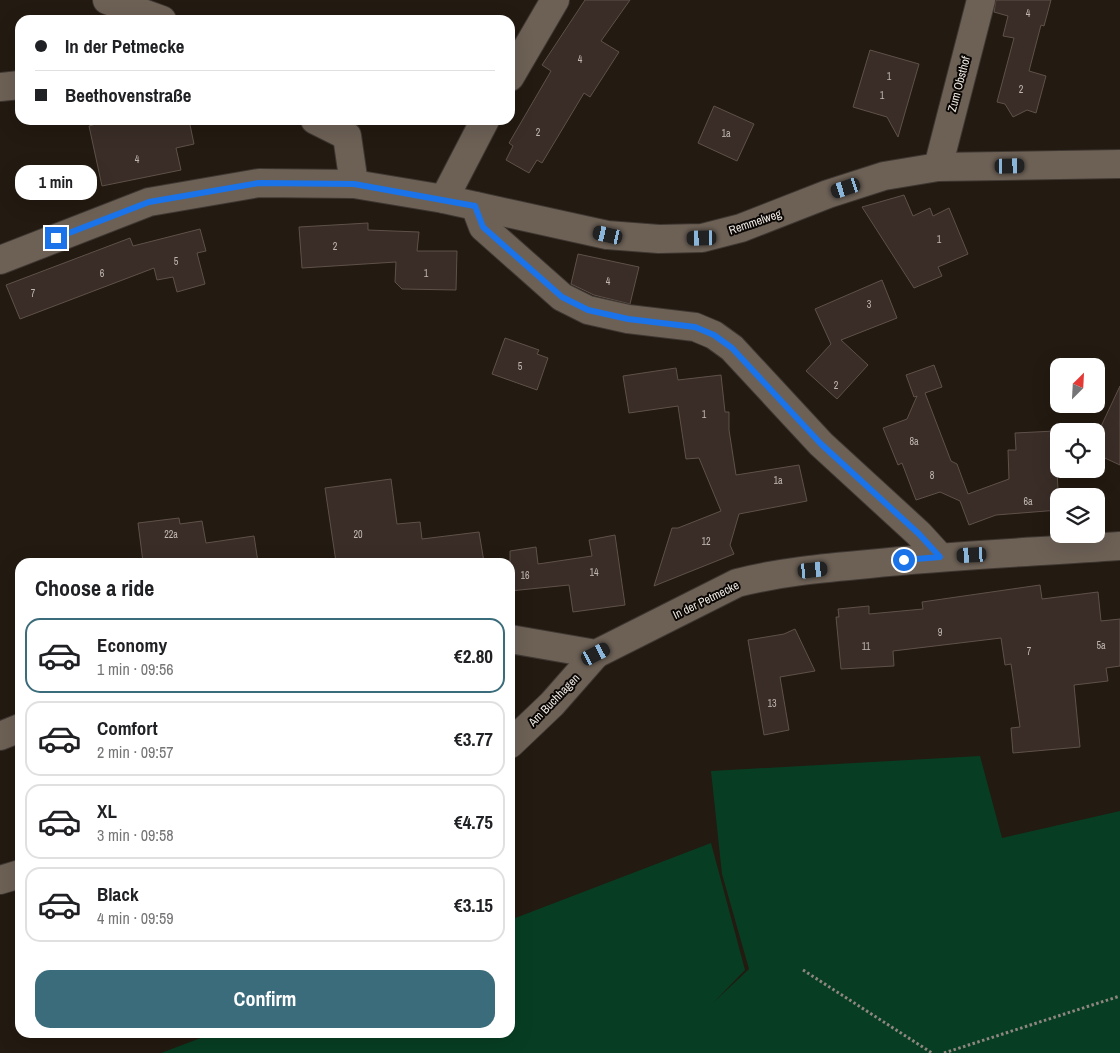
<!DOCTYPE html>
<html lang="en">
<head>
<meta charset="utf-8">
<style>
  :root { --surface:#fff; --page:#f6f6f6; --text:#202124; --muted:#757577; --line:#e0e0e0; --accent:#3b6c7c }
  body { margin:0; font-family:"Archivo Narrow",sans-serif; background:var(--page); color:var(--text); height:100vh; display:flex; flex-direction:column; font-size:19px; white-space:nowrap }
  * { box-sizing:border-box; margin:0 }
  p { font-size:16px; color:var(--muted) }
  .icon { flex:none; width:28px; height:28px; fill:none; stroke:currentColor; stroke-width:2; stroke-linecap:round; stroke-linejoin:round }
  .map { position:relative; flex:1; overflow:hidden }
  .side { position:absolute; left:15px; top:558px; width:500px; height:480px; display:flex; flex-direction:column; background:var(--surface); border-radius:15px; box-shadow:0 5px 20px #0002 }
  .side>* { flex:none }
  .guide { position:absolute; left:15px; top:15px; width:500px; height:110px; border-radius:15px; box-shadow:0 5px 20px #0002; display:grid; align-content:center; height:110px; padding:0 20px; background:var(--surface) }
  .needle { width:32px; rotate:24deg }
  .fabs { position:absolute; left:1050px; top:358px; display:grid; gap:10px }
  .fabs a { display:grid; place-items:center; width:55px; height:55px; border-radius:10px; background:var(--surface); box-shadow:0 5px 20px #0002; font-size:25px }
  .end { position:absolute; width:22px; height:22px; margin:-11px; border:6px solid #1a73e8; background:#fff; box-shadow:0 0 0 2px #fff }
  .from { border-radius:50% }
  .bubble { position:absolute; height:35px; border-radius:15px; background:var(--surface); box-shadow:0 5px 20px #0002; font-size:16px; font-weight:700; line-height:35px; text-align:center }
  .car { position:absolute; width:15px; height:30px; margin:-15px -8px; border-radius:6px; box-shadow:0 0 4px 1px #0007; background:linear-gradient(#222 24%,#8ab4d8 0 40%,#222 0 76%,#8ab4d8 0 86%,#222 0) }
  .guide b { display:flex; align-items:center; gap:18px; height:48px; font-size:19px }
  .guide b+b { border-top:1px solid var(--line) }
  .guide i { width:12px; height:12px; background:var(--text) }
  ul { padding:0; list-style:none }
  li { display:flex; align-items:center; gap:15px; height:75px; margin:0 10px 8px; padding:0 10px; border:2px solid var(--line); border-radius:15px }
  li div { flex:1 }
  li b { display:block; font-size:19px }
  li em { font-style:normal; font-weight:700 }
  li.on { border-color:var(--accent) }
  li>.icon { width:45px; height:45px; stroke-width:1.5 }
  h2 { padding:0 20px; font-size:22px; line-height:60px }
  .button { display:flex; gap:10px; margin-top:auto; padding:10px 20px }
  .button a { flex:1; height:58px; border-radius:15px; background:var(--accent); color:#fff; font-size:20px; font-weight:700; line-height:58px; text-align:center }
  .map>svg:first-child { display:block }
</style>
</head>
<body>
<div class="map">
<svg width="1120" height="1053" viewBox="0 0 1120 1053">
  <rect width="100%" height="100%" fill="#231a11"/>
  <polygon fill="#073e23" points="980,756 1002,838 1120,811 1120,1053 161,1053 214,1033 510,1032 510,920 711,843 745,970 713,1003 749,969 722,874 711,771"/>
  <g fill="#3a2d27" stroke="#5f514a">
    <polygon points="585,0 630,0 601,41 619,52 590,97 584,93 542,163 537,160 529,173 506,160 513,146 509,143 551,71 542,65"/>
    <polygon points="996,0 1051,0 1044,26 1041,25 1029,71 1046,76 1036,113 1027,110 1013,117 1005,104 997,102 1014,38 1003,36 1008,16 994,12"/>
    <polygon points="870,50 919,64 898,137 887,117 853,107"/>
    <polygon points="714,106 754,124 737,161 698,143"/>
    <polygon points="110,120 189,120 194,144 176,148 181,170 102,186 89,126"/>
    <polygon points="904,195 913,216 930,208 933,216 949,208 968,254 938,267 942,276 914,288 862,207"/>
    <polygon points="368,223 368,230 419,232 417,251 457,251 456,290 402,289 395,282 396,262 302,268 299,227"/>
    <polygon points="200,229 206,251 197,253 205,284 177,292 173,277 157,280 154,268 20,319 6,285 130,238 133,246"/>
    <polygon points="578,254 639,267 630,304 594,295 571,284"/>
    <polygon points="882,280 897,318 841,340 868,365 837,399 806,371 831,344 815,309"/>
    <polygon points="505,338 539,350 537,354 548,358 537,390 492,374"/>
    <polygon points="934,365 942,387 925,393 951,461 957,464 968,494 1009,479 1008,450 1016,450 1015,433 1055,431 1059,510 996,515 969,525 960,501 940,492 916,500 902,463 898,465 883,428 907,419 917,396 914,397 906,375"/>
    <polygon points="676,368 678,380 721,375 725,412 729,412 729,430 736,475 799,465 807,501 739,514 730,545 734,554 654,586 672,528 678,528 721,511 699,458 686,459 678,406 629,413 623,376"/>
    <polygon points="1120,386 1120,465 1096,454 1096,437"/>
    <polygon points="391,479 397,524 420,522 422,539 479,532 484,562 336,562 325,488"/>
    <polygon points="179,518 180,524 202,521 206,543 254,536 258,562 143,562 138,523"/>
    <polygon points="615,535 625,605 573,612 569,585 510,591 510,551 536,547 538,564 592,556 589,540"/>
    <polygon points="1040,585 1042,599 1098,592 1101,621 1120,619 1120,666 1106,668 1108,681 1074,685 1080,747 1013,753 1011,728 1020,727 1011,664 1005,665 1001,638 893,651 894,666 841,669 836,617 839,617 838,609 869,606 869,614 923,609 922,602"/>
    <polygon points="795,629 815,671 780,677 789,730 764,735 748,640 784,634"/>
  </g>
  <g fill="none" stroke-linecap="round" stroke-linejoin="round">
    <g stroke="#3e3732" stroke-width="30">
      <g id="minor">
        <polyline points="107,0 162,20"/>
        <polyline points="510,77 555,0"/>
        <polyline points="0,87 20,85"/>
        <polyline points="315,120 347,136 354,184"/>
        <polyline points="938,167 981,0"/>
        <polyline points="444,199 485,120"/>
        <polyline points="475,206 483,227 562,297 588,310 628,319 695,327 714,335 732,348 821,444 919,534 940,557"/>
        <polyline points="0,260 149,202 259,183 354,184 444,199 607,235 659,239 702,238 741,228 828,194 884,176 938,167 1120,164"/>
        <path d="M510,639L596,654L737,583C780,572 824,568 869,564C952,555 1036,552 1120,546"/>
        <polyline points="0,736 20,728"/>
        <polyline points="510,744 552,704 596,654"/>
        <polyline points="0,880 20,874"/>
      </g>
    </g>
    <g stroke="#8f877f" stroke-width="3" stroke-dasharray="2.5 2.5" stroke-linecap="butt">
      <polyline points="803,970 932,1053"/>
      <polyline points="944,1053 1120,996"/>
    </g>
    <use href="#minor" stroke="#6d6156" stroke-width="28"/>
  </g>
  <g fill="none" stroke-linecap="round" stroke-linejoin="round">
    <polyline stroke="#1a73e8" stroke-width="6" points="56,238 149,202 259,183 354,184 475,206 483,227 562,297 588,310 628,319 695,327 714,335 732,348 821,444 919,534 940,557 904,560"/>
  </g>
  <g text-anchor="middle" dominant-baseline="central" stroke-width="4" stroke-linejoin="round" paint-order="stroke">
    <g font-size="10" fill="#c1b8b2">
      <text x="1028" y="13">4</text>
      <text x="580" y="59">4</text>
      <text x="889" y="76">1</text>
      <text x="1021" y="89">2</text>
      <text x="882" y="95">1</text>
      <text x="538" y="132">2</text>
      <text x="726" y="133">1a</text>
      <text x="137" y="159">4</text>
      <text x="939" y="239">1</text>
      <text x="335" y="246">2</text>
      <text x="176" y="261">5</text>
      <text x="102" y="273">6</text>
      <text x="426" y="273">1</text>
      <text x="608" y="281">4</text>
      <text x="33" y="293">7</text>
      <text x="869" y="304">3</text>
      <text x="520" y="366">5</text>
      <text x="836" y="385">2</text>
      <text x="704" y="414">1</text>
      <text x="914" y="441">8a</text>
      <text x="932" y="475">8</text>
      <text x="778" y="480">1a</text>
      <text x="1028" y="501">6a</text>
      <text x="171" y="534">22a</text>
      <text x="358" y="534">20</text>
      <text x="706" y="541">12</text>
      <text x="594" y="572">14</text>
      <text x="525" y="575">16</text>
      <text x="940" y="632">9</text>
      <text x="1101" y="645">5a</text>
      <text x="866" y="646">11</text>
      <text x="1029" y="651">7</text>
      <text x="772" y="703">13</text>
    </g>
    <g font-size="12" fill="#eee7e1" stroke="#090604">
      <text transform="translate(959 84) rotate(-75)">Zum Obsthof</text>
      <text transform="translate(755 222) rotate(-19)">Remmelweg</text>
      <text transform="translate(706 600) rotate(-26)">In der Petmecke</text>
      <text transform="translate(554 700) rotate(-46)">Am Buchhagen</text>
    </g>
  </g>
</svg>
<div class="fabs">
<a><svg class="needle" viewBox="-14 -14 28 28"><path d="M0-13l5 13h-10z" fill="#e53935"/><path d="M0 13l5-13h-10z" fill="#757577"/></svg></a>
<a><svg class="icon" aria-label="locate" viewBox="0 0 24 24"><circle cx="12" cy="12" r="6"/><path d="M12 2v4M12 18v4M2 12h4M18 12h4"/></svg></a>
<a><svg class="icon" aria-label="layers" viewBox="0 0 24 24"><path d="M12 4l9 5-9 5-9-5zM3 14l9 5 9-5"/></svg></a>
</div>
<i class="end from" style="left:904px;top:560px"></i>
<i class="end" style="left:56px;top:238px"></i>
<div class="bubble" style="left:15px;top:165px;width:82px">1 min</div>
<i class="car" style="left:1010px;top:166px;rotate:89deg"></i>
<i class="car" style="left:846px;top:188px;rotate:252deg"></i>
<i class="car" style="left:608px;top:235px;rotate:283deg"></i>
<i class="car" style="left:702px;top:238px;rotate:269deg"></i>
<i class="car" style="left:972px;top:555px;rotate:267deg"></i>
<i class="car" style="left:813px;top:570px;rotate:84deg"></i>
<i class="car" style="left:596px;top:654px;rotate:63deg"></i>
<div class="guide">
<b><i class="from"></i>In der Petmecke</b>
<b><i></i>Beethovenstraße</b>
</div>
<section class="side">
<h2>Choose a ride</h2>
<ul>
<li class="on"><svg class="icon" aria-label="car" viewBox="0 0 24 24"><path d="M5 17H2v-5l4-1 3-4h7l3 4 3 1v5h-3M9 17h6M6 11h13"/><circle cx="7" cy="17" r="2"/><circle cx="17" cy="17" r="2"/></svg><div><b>Economy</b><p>1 min · 09:56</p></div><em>€2.80</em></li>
<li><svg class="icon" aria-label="car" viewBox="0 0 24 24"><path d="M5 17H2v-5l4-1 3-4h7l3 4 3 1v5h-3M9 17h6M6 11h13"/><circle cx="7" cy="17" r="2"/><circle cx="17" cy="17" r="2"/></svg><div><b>Comfort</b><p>2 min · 09:57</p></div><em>€3.77</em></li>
<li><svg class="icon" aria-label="car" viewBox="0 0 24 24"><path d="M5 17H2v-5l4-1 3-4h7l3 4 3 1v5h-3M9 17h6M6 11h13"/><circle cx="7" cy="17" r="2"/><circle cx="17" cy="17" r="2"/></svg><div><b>XL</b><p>3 min · 09:58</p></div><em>€4.75</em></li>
<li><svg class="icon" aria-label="car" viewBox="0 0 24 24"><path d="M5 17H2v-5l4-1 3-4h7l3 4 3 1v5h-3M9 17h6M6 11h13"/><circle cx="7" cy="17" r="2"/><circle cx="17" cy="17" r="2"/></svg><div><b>Black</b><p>4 min · 09:59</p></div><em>€3.15</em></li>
</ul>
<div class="button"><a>Confirm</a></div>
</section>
</div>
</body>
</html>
